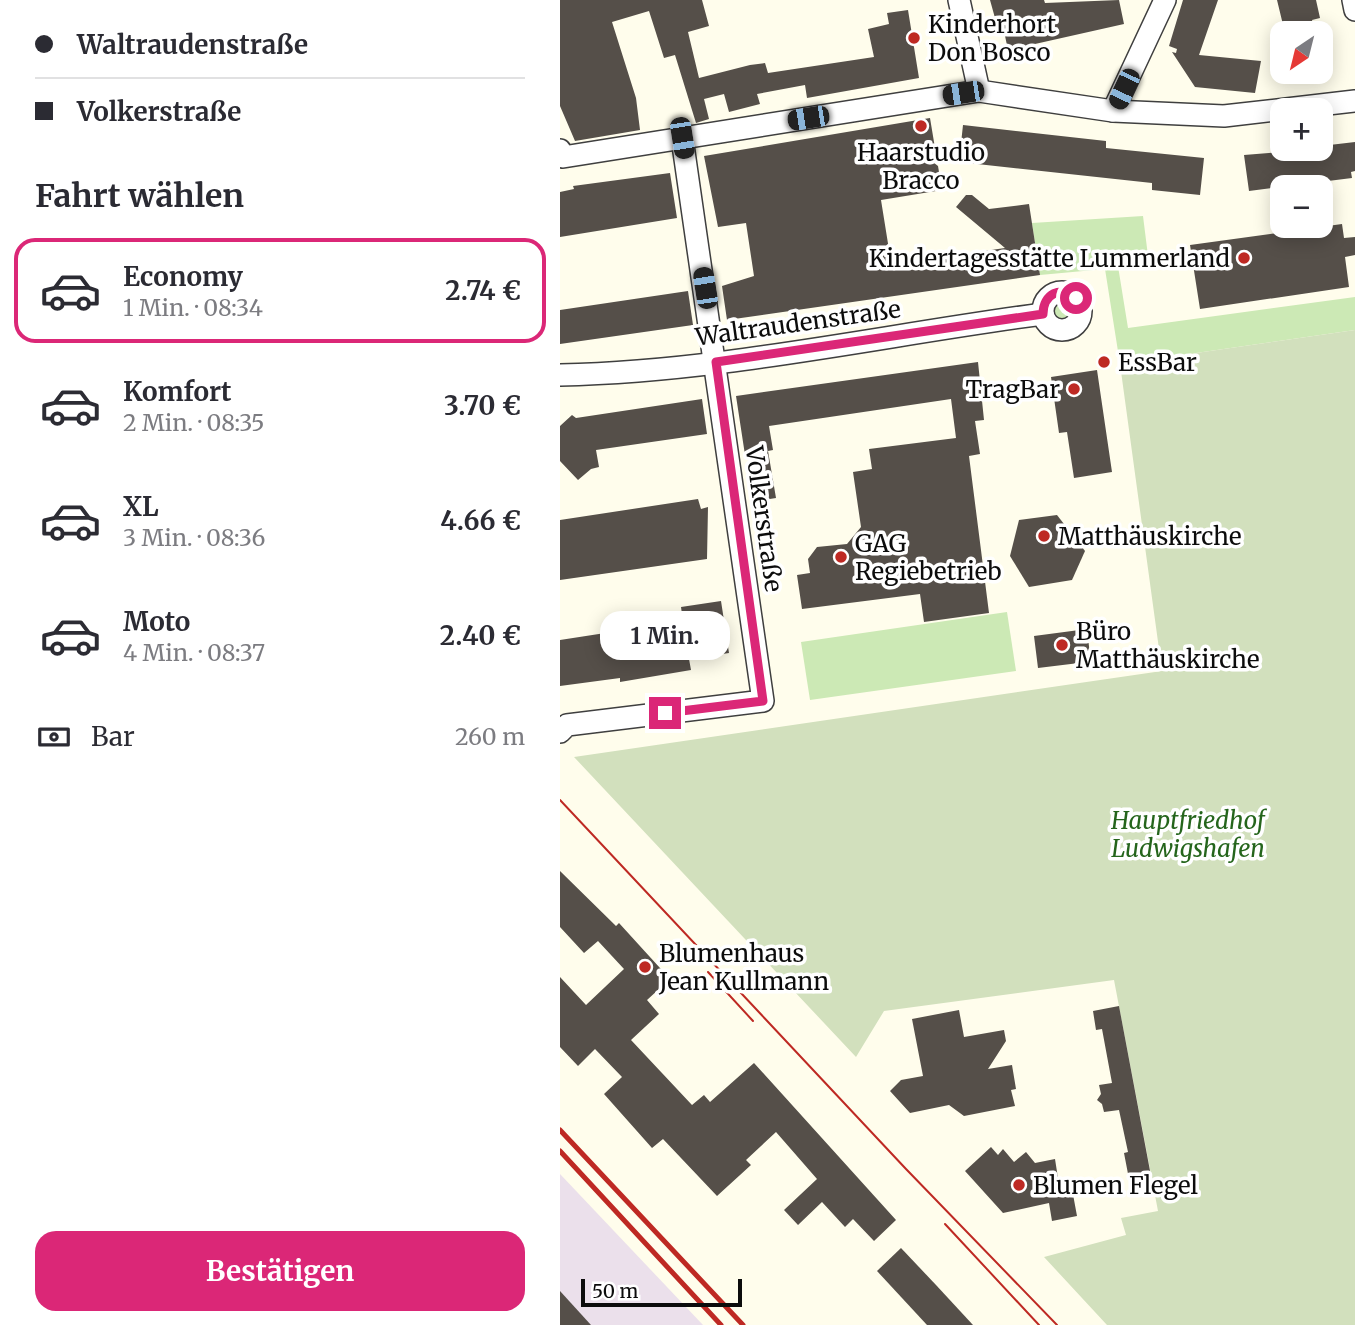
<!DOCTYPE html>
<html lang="de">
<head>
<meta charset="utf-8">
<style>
  :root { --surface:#fff; --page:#f2f2f3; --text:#2b2b33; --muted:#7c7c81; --line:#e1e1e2; --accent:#db2777 }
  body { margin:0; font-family:Merriweather,serif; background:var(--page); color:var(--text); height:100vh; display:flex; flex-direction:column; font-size:26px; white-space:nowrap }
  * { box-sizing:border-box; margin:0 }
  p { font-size:23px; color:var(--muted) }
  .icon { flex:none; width:38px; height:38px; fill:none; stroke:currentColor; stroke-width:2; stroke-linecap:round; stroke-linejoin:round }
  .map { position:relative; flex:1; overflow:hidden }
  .details { display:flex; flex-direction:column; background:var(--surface); width:560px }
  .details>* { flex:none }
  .hud { display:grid; align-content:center; height:154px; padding:0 35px; background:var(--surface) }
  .needle { width:46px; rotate:215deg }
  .fabs { position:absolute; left:710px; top:21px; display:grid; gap:14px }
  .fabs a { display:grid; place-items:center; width:63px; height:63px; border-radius:14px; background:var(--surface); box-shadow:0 4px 18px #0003; font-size:35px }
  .scale { position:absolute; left:21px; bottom:18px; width:161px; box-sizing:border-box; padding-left:7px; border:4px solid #0c0c0c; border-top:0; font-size:19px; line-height:24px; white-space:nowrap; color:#0c0c0c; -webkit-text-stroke:5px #fff; paint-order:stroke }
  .end { position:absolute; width:32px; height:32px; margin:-16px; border:9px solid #db2777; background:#fff; box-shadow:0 0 0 4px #fff }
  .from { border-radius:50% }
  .bubble { position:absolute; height:49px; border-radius:21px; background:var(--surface); box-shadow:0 4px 18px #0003; font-size:23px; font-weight:700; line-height:49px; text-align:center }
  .car { position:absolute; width:21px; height:42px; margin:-21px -10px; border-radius:9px; box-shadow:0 0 5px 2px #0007; background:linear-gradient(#222 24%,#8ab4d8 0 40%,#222 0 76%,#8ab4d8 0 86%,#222 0) }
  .hud b { display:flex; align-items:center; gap:24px; height:66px; font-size:26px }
  .hud b+b { border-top:2px solid var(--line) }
  .hud i { width:18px; height:18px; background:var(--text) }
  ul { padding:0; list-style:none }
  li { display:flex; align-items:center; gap:21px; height:105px; margin:0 14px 10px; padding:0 21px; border:4px solid transparent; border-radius:21px }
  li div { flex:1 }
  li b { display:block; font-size:26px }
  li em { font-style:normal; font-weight:700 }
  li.on { border-color:var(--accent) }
  li>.icon { width:63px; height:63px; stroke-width:1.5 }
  h2 { padding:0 35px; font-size:32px; line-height:84px }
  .pay { display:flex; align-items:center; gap:18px; height:77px; padding:0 35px; font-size:26px }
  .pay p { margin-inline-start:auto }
  .cta { display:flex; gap:14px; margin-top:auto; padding:14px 35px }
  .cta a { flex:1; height:80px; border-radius:21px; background:var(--accent); color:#fff; font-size:28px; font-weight:700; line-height:80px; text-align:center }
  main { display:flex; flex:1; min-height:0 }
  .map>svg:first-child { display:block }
</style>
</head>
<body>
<main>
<section class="details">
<div class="hud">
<b><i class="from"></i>Waltraudenstraße</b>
<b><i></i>Volkerstraße</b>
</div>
<h2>Fahrt wählen</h2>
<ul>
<li class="on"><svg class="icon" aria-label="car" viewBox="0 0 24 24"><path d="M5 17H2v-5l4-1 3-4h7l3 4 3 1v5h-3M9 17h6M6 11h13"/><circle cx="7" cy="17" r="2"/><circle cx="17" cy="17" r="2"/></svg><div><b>Economy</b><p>1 Min. · 08:34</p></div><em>2.74 €</em></li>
<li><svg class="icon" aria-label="car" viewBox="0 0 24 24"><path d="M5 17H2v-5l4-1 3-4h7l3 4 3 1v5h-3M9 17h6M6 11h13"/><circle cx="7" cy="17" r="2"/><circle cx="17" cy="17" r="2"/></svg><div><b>Komfort</b><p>2 Min. · 08:35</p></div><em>3.70 €</em></li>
<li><svg class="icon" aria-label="car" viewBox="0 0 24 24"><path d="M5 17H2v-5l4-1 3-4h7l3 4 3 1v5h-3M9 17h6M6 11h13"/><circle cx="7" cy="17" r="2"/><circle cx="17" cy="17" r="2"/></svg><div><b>XL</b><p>3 Min. · 08:36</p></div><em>4.66 €</em></li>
<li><svg class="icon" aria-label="car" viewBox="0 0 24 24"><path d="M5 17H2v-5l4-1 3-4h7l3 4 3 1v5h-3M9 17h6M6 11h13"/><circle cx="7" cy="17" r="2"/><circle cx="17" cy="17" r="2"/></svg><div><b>Moto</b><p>4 Min. · 08:37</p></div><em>2.40 €</em></li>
</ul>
<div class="pay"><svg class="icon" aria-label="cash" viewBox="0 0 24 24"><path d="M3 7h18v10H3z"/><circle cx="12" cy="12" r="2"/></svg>Bar<p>260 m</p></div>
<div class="cta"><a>Bestätigen</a></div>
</section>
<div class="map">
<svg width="795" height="1325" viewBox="0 0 795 1325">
  <rect width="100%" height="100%" fill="#fffdec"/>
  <polygon fill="#ebe0eb" points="0,1174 143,1325 0,1325"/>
  <g fill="#cce9b5">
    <polygon points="583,216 588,256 557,260 568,328 795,297 795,330 560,364 545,269 480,275 472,223"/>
    <circle cx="502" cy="311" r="19"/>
    <polygon points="447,612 456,671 250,700 241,642"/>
  </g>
  <polygon fill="#d2e0bd" points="795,330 795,1325 547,1325 484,1257 566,1235 561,1218 598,1211 554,980 324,1011 296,1057 14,757 602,671 560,364"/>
  <g fill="#554f49">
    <polygon points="0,0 142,0 149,26 128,32 139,78 190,65 205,63 208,73 314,57 308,29 329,24 327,13 348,10 359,78 247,98 245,85 197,94 200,104 169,112 164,94 144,99 149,119 136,123 115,55 104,58 89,11 52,22 76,98 80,130 15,141 0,106"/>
    <polygon points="430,0 484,0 485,3 559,0 564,24 448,50 441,17 435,18"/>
    <polygon points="623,0 658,0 639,55 701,61 695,93 635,87 612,52 616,53 617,49 609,46"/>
    <polygon points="717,0 756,0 760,18 752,20 755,33 725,33"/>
    <polygon points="370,118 377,160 369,159 378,166 382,190 321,200 330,256 358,252 359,259 375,258 445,248 396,207 406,195 412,195 429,209 469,204 480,275 167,320 162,286 194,276 186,223 158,227 144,156"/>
    <polygon points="403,125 546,141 546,148 644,158 640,195 592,190 592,183 399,162"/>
    <polygon points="795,142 795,171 791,172 792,178 689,191 684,155 761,149 761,146"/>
    <polygon points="110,173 117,218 0,237 0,192 14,189 13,186"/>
    <polygon points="782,224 784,238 795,237 795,255 785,257 789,287 640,309 630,245"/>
    <polygon points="128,291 133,325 0,344 0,310"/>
    <polygon points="418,362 424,420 415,421 420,454 409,456 429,613 364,622 360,594 242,609 237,575 250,573 248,559 257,547 287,544 301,527 293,472 312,469 309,449 396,438 391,399 209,426 213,450 208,451 216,498 197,501 190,454 185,455 176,396"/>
    <polygon points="537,370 552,472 514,478 507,432 499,433 491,377"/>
    <polygon points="142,399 147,434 36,450 39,467 31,469 18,480 0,461 0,426 12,415 16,418"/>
    <polygon points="138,499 141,509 148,507 147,559 0,580 0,520"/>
    <polygon points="497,515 525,551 512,580 469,587 450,556 459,520"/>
    <polygon points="161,601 169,653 129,659 131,670 60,682 60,678 0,686 0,640 123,621 121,607"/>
    <polygon points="527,629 530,655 518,656 519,663 478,668 474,636"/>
    <polygon points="0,871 56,926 59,923 110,979 87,1000 99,1014 71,1040 132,1105 144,1095 150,1102 194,1063 336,1220 314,1241 293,1219 285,1227 262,1202 238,1225 224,1210 257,1179 216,1132 186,1160 191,1165 157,1196 103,1139 92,1148 44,1094 62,1077 35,1049 18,1066 0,1047 0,977 26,1005 64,969 38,941 24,953 0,927"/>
    <polygon points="559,1006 591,1176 569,1179 564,1153 568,1152 559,1110 544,1112 542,1104 537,1100 541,1094 539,1085 552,1083 542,1029 536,1030 533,1011"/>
    <polygon points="399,1010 404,1037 444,1030 446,1041 428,1069 452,1065 456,1089 451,1090 455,1106 404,1116 389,1105 350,1113 330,1091 341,1080 363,1076 352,1019"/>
    <polygon points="431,1147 438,1155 443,1149 454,1162 466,1152 475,1163 495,1159 500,1191 512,1189 517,1216 492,1221 489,1203 443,1213 405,1171"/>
    <polygon points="341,1248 376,1285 413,1325 367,1325 317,1271"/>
    <polygon points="0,1291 31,1325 0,1325"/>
  </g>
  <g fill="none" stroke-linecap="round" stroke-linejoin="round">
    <g stroke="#3f3f3f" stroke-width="24">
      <g id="minor">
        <polyline points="399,0 419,91"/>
        <polyline points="793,0 795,10"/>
        <polyline points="553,111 605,0"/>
        <polyline points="0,150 3,157 419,91 553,111 664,116 795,101"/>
        <circle cx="502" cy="311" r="19"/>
        <path d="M0,375C159,372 324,335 483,314"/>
        <polyline points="0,732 7,725 203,701 122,138"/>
      </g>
    </g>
    <use href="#minor" stroke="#fff" stroke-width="21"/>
    <g stroke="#be2923" stroke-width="2">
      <polyline points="0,800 346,1169 497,1325"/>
      <polyline points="148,972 193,1021"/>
      <polyline points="385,1224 479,1325"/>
    </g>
    <g stroke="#be2923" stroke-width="5">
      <polyline points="0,1130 183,1325"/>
      <polyline points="0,1151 161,1325"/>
    </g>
  </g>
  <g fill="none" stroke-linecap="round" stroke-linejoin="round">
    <path stroke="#db2777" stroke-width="9" d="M105,713L203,701L156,362L483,314C483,294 501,285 516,298"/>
  </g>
  <g fill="#be2923" stroke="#fff" stroke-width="2.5">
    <circle cx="354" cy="38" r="7"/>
    <circle cx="361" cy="126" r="7"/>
    <circle cx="684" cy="258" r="7"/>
    <circle cx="544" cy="362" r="7"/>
    <circle cx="514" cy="389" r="7"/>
    <circle cx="484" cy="536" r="7"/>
    <circle cx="281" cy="557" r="7"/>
    <circle cx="502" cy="645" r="7"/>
    <circle cx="85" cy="967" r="7"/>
    <circle cx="459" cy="1185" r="7"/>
  </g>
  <g text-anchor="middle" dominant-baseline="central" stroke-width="7" stroke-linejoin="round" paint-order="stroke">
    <g font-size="24" fill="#0c0c0c" stroke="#fff" text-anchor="start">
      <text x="368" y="24">Kinderhort<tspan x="368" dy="28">Don Bosco</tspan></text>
      <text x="361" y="152" text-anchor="middle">Haarstudio<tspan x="361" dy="28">Bracco</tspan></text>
      <text x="670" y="258" text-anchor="end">Kindertagesstätte Lummerland</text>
      <text x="558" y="362">EssBar</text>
      <text x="500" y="389" text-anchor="end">TragBar</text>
      <text x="498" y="536">Matthäuskirche</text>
      <text x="295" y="543">GAG<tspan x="295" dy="28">Regiebetrieb</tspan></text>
      <text x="516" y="631">Büro<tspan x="516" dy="28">Matthäuskirche</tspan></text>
      <text x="99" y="953">Blumenhaus<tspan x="99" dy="28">Jean Kullmann</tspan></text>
      <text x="473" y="1185">Blumen Flegel</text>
    </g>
    <g font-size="24" fill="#0c0c0c" stroke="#fff">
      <text transform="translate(238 323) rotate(-8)">Waltraudenstraße</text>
      <text transform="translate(204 519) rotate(82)">Volkerstraße</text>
    </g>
    <g font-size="24" font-style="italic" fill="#25651c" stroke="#fff">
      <text x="628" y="820">Hauptfriedhof<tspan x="628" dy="28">Ludwigshafen</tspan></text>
    </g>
  </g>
</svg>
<div class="fabs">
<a><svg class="needle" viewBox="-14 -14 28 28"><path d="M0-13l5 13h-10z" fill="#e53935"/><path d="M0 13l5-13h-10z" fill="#7c7c81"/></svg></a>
<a>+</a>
<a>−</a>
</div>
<div class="scale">50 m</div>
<i class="end from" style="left:516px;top:298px"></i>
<i class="end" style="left:105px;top:713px"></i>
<div class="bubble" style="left:40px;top:611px;width:130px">1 Min.</div>
<i class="car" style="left:564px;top:89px;rotate:205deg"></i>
<i class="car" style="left:403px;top:93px;rotate:261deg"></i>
<i class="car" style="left:248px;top:118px;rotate:261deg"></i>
<i class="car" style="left:122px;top:138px;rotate:171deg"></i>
<i class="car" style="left:145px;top:288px;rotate:351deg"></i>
</div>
</main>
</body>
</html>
